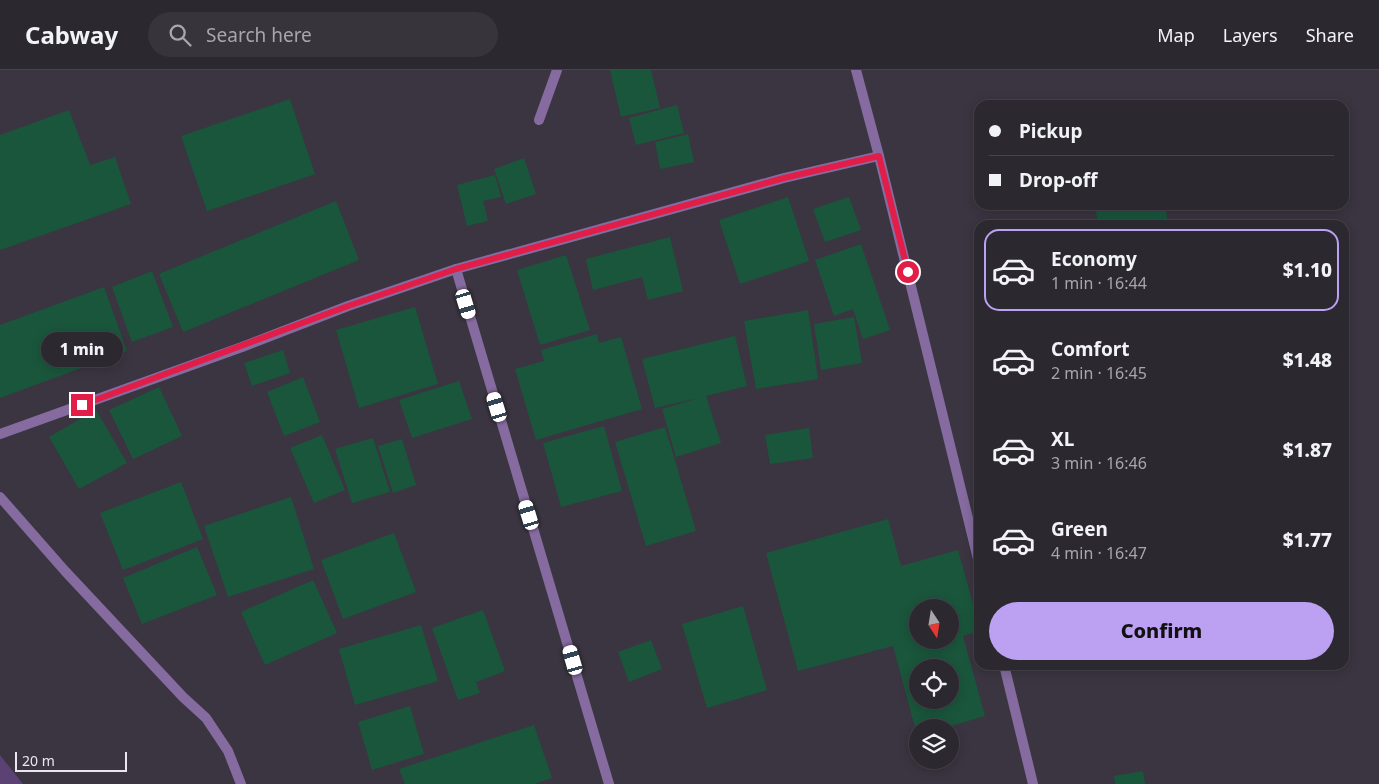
<!DOCTYPE html>
<html lang="en">
<head>
<meta charset="utf-8">
<style>
  :root { --surface:#2c2830; --page:#38343c; --text:#f1f3f6; --muted:#a6a6ab; --line:#48444c; --accent:#bca0f2 }
  body { margin:0; font-family:"Noto Sans",sans-serif; background:var(--page); color:var(--text); height:100vh; display:flex; flex-direction:column; font-size:19px; white-space:nowrap }
  * { box-sizing:border-box; margin:0 }
  p { font-size:16px; color:var(--muted) }
  .icon { flex:none; width:28px; height:28px; fill:none; stroke:currentColor; stroke-width:2; stroke-linecap:round; stroke-linejoin:round }
  .map { position:relative; flex:1; overflow:hidden }
  .panel { position:absolute; left:974px; top:150px; width:375px; height:450px; display:flex; flex-direction:column; background:var(--surface); border-radius:15px; box-shadow:0 2px 12px #0003,0 0 0 1px var(--line) }
  .panel>* { flex:none }
  .top-card { position:absolute; left:974px; top:30px; width:375px; height:110px; border-radius:15px; box-shadow:0 2px 12px #0003,0 0 0 1px var(--line); display:grid; align-content:center; height:110px; padding:0 15px; background:var(--surface) }
  .needle { width:32px; rotate:168deg }
  .tools { position:absolute; left:909px; top:529px; display:grid; gap:10px }
  .tools a { display:grid; place-items:center; width:50px; height:50px; border-radius:50%; background:var(--surface); box-shadow:0 2px 12px #0003,0 0 0 1px var(--line); font-size:25px }
  .scale { position:absolute; left:15px; bottom:12px; width:112px; box-sizing:border-box; padding-left:5px; border:2px solid #eae6ee; border-top:0; font-size:14px; line-height:18px; white-space:nowrap; color:#eae6ee; -webkit-text-stroke:4px #3a3540; paint-order:stroke }
  .end { position:absolute; width:22px; height:22px; margin:-11px; border:6px solid #e11d48; background:#fff; box-shadow:0 0 0 2px #fff }
  .from { border-radius:50% }
  .bubble { position:absolute; height:35px; border-radius:18px; background:var(--surface); box-shadow:0 2px 12px #0003,0 0 0 1px var(--line); font-size:16px; font-weight:800; line-height:35px; text-align:center }
  .car { position:absolute; width:15px; height:30px; margin:-15px -8px; border-radius:6px; box-shadow:0 0 4px 1px #0007; background:linear-gradient(#fff 24%,#345 0 40%,#fff 0 76%,#345 0 86%,#fff 0) }
  .top-card b { display:flex; align-items:center; gap:18px; height:48px; font-size:19px }
  .top-card b+b { border-top:1px solid var(--line) }
  .top-card i { width:12px; height:12px; background:var(--text) }
  ul { padding:9px 0 0; list-style:none }
  li { display:flex; align-items:center; gap:15px; height:82px; margin:0 10px 8px; padding:0 5px; border:2px solid transparent; border-radius:15px }
  li div { flex:1 }
  li b { display:block; font-size:19px }
  li em { font-style:normal; font-weight:800 }
  li.active { border-color:var(--accent) }
  li>.icon { width:45px; height:45px; stroke-width:1.5 }
  .primary-button { display:flex; gap:10px; margin-top:auto; padding:10px 15px }
  .primary-button a { flex:1; height:58px; border-radius:30px; background:var(--accent); color:#111; font-size:20px; font-weight:800; line-height:58px; text-align:center }
  header { display:flex; align-items:center; gap:30px; box-sizing:border-box; height:70px; padding:0 25px; background:var(--surface); border-bottom:1px solid var(--line) }
  header strong { font-size:24px }
  nav { display:flex; gap:28px; margin-inline-start:auto; font-size:18px }
  .search { width:350px; height:45px; background:var(--page); display:flex; align-items:center; gap:12px; box-sizing:border-box; padding:0 18px; border-radius:28px; color:var(--muted); font-size:19px }
  .map>svg:first-child { display:block }
</style>
</head>
<body>
<header>
<strong>Cabway</strong>
<div class="search"><svg class="icon" aria-label="search" viewBox="0 0 24 24"><circle cx="10" cy="10" r="6"/><path d="M15 15l6 6"/></svg>Search here</div>
<nav><a>Map</a><a>Layers</a><a>Share</a></nav>
</header>
<div class="map">
<svg width="1379" height="714" viewBox="0 0 1379 714">
  <rect width="100%" height="100%" fill="#3a3540"/>
  <polygon fill="#5b4174" points="0,685 23,714 0,714"/>
  <g fill="#1a563c" fill-rule="evenodd">
    <polygon points="610,0 651,0 660,38 621,47"/>
    <polygon points="290,29 315,104 207,141 181,66"/>
    <polygon points="677,35 684,63 636,75 629,48"/>
    <polygon points="69,40 90,95 115,87 131,134 0,180 0,65"/>
    <polygon points="688,64 694,92 660,99 655,72"/>
    <polygon points="524,88 536,124 506,134 494,99"/>
    <polygon points="495,105 501,127 483,131 488,151 467,156 457,115"/>
    <polygon points="788,127 809,191 740,214 719,150"/>
    <polygon points="849,127 861,160 825,172 813,139"/>
    <polygon points="336,131 359,190 183,262 159,204"/>
    <polygon points="1094,135 1164,135 1169,155 1099,155"/>
    <polygon points="670,167 683,221 648,230 642,207 593,220 586,189"/>
    <polygon points="861,174 890,260 863,269 853,239 834,246 815,190"/>
    <polygon points="566,185 590,260 540,275 517,200"/>
    <polygon points="152,201 173,257 132,272 112,217"/>
    <polygon points="104,217 127,281 0,328 0,255"/>
    <polygon points="415,237 438,314 359,338 336,260"/>
    <polygon points="808,240 818,309 756,319 744,251"/>
    <polygon points="854,247 862,293 821,300 814,254"/>
    <polygon points="597,264 599,273 621,267 642,339 536,370 515,299 544,291 541,280"/>
    <polygon points="735,266 747,316 706,326 721,373 676,387 662,339 698,328 655,338 642,289"/>
    <polygon points="283,280 290,303 252,316 244,293"/>
    <polygon points="303,307 320,352 284,366 267,322"/>
    <polygon points="459,311 472,349 412,368 399,330"/>
    <polygon points="159,317 182,366 133,389 109,340"/>
    <polygon points="96,340 127,393 79,419 49,367"/>
    <polygon points="604,356 622,421 561,437 543,373"/>
    <polygon points="665,357 696,461 646,476 615,372"/>
    <polygon points="809,358 813,388 770,394 765,365"/>
    <polygon points="322,365 345,420 314,433 290,378"/>
    <polygon points="373,368 390,422 352,433 335,379"/>
    <polygon points="402,369 416,415 393,423 378,376"/>
    <polygon points="181,412 203,469 123,500 100,443"/>
    <polygon points="291,427 314,499 228,527 204,456"/>
    <path d="M888,449L901,496L958,480L979,555V561L963,566L985,646L944,658H918L917,665L893,576L798,601L766,483ZM918,538H950V570H918ZM918,598H950V630H918Z"/>
    <polygon points="394,463 416,522 343,549 321,490"/>
    <polygon points="197,477 217,525 142,554 123,508"/>
    <polygon points="313,510 337,563 265,595 241,542"/>
    <polygon points="743,536 767,620 707,638 682,554"/>
    <polygon points="483,540 505,601 476,612 480,623 458,630 432,558"/>
    <polygon points="421,555 438,611 355,635 339,579"/>
    <polygon points="651,570 662,599 629,612 618,582"/>
    <polygon points="410,636 424,684 372,700 358,652"/>
    <polygon points="534,655 552,708 534,714 405,714 399,699"/>
    <polygon points="1143,701 1145,714 1115,714 1114,706"/>
  </g>
  <g fill="none" stroke-linecap="round" stroke-linejoin="round">
    <g stroke="#856b9f" stroke-width="10">
      <polyline points="856,0 879,86 979,493"/>
      <polyline points="539,50 557,0"/>
      <polyline points="456,199 609,714"/>
      <polyline points="0,364 242,277 348,236 456,199 784,108 879,86"/>
      <polyline points="0,427 65,501 183,627 206,648 228,681 241,714"/>
      <polyline points="1004,595 1033,714"/>
    </g>
  </g>
  <g fill="none" stroke-linecap="round" stroke-linejoin="round">
    <polyline stroke="#e11d48" stroke-width="6" points="82,335 348,236 456,199 784,108 879,86 908,202"/>
  </g>
</svg>
<div class="tools">
<a><svg class="needle" viewBox="-14 -14 28 28"><path d="M0-13l5 13h-10z" fill="#e53935"/><path d="M0 13l5-13h-10z" fill="#a6a6ab"/></svg></a>
<a><svg class="icon" aria-label="locate" viewBox="0 0 24 24"><circle cx="12" cy="12" r="6"/><path d="M12 2v4M12 18v4M2 12h4M18 12h4"/></svg></a>
<a><svg class="icon" aria-label="layers" viewBox="0 0 24 24"><path d="M12 4l9 5-9 5-9-5zM3 14l9 5 9-5"/></svg></a>
</div>
<div class="scale">20 m</div>
<i class="end from" style="left:908px;top:202px"></i>
<i class="end" style="left:82px;top:335px"></i>
<div class="bubble" style="left:41px;top:262px;width:82px">1 min</div>
<i class="car" style="left:466px;top:234px;rotate:163deg"></i>
<i class="car" style="left:497px;top:337px;rotate:343deg"></i>
<i class="car" style="left:529px;top:445px;rotate:343deg"></i>
<i class="car" style="left:573px;top:590px;rotate:344deg"></i>
<div class="top-card">
<b><i class="from"></i>Pickup</b>
<b><i></i>Drop-off</b>
</div>
<section class="panel">
<ul>
<li class="active"><svg class="icon" aria-label="car" viewBox="0 0 24 24"><path d="M5 17H2v-5l4-1 3-4h7l3 4 3 1v5h-3M9 17h6M6 11h13"/><circle cx="7" cy="17" r="2"/><circle cx="17" cy="17" r="2"/></svg><div><b>Economy</b><p>1 min · 16:44</p></div><em>$1.10</em></li>
<li><svg class="icon" aria-label="car" viewBox="0 0 24 24"><path d="M5 17H2v-5l4-1 3-4h7l3 4 3 1v5h-3M9 17h6M6 11h13"/><circle cx="7" cy="17" r="2"/><circle cx="17" cy="17" r="2"/></svg><div><b>Comfort</b><p>2 min · 16:45</p></div><em>$1.48</em></li>
<li><svg class="icon" aria-label="car" viewBox="0 0 24 24"><path d="M5 17H2v-5l4-1 3-4h7l3 4 3 1v5h-3M9 17h6M6 11h13"/><circle cx="7" cy="17" r="2"/><circle cx="17" cy="17" r="2"/></svg><div><b>XL</b><p>3 min · 16:46</p></div><em>$1.87</em></li>
<li><svg class="icon" aria-label="car" viewBox="0 0 24 24"><path d="M5 17H2v-5l4-1 3-4h7l3 4 3 1v5h-3M9 17h6M6 11h13"/><circle cx="7" cy="17" r="2"/><circle cx="17" cy="17" r="2"/></svg><div><b>Green</b><p>4 min · 16:47</p></div><em>$1.77</em></li>
</ul>
<div class="primary-button"><a>Confirm</a></div>
</section>
</div>
</body>
</html>
